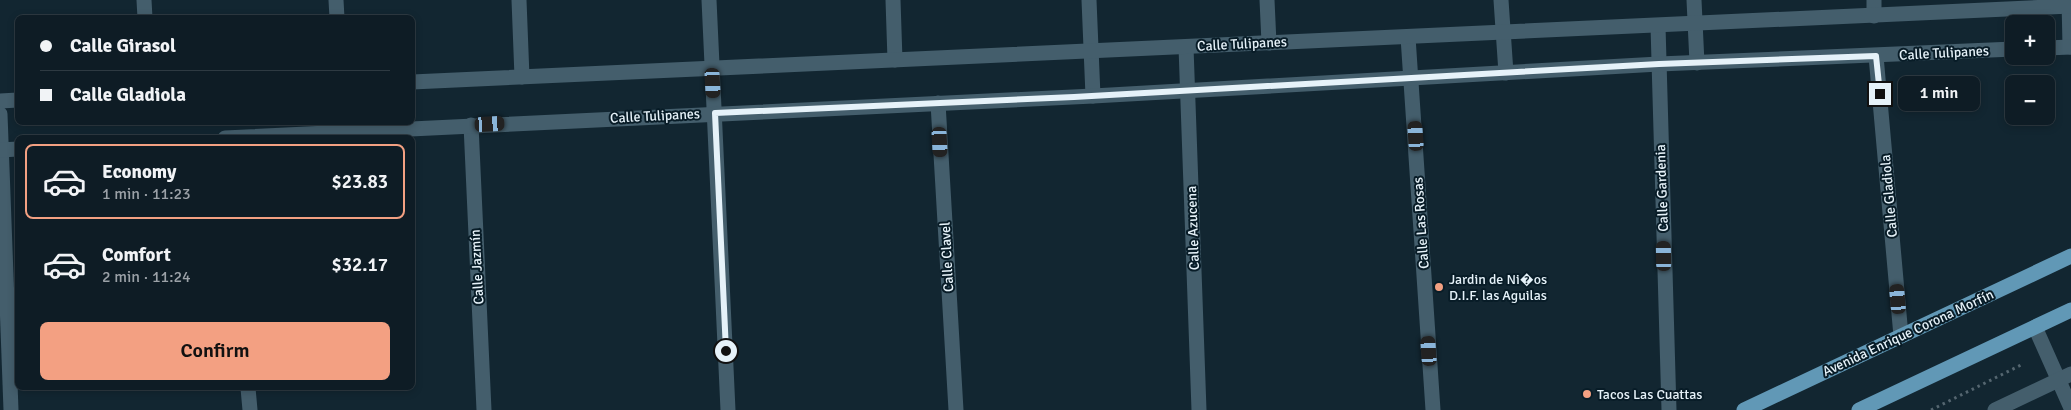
<!DOCTYPE html>
<html lang="en">
<head>
<meta charset="utf-8">
<style>
  :root { --surface:#0e1c25; --page:#17252d; --text:#f1f3f6; --muted:#9ba1a7; --line:#2e3a42; --accent:#f3a082 }
  body { margin:0; font-family:Signika,sans-serif; background:var(--page); color:var(--text); height:100vh; display:flex; flex-direction:column; font-size:19px; white-space:nowrap }
  * { box-sizing:border-box; margin:0 }
  p { font-size:16px; color:var(--muted) }
  .icon { flex:none; width:28px; height:28px; fill:none; stroke:currentColor; stroke-width:2; stroke-linecap:round; stroke-linejoin:round }
  .map { position:relative; flex:1; overflow:hidden }
  .sheet { position:absolute; left:15px; top:135px; width:400px; height:255px; display:flex; flex-direction:column; background:var(--surface); border-radius:8px; box-shadow:0 2px 8px #0003,0 0 0 1px var(--line) }
  .sheet>* { flex:none }
  .hud { position:absolute; left:15px; top:15px; width:400px; height:110px; border-radius:8px; box-shadow:0 2px 8px #0003,0 0 0 1px var(--line); display:grid; align-content:center; height:110px; padding:0 25px; background:var(--surface) }
  .fabs { position:absolute; left:2005px; top:15px; display:grid; gap:10px }
  .fabs a { display:grid; place-items:center; width:50px; height:50px; border-radius:8px; background:var(--surface); box-shadow:0 2px 8px #0003,0 0 0 1px var(--line); font-size:25px }
  .end { position:absolute; width:22px; height:22px; margin:-11px; border:6px solid #e6f2f9; background:#111; box-shadow:0 0 0 2px #111 }
  .from { border-radius:50% }
  .bubble { position:absolute; height:35px; border-radius:8px; background:var(--surface); box-shadow:0 2px 8px #0003,0 0 0 1px var(--line); font-size:16px; font-weight:600; line-height:35px; text-align:center }
  .car { position:absolute; width:15px; height:30px; margin:-15px -8px; border-radius:6px; box-shadow:0 0 4px 1px #0007; background:linear-gradient(#222 24%,#8ab4d8 0 40%,#222 0 76%,#8ab4d8 0 86%,#222 0) }
  .hud b { display:flex; align-items:center; gap:18px; height:48px; font-size:19px }
  .hud b+b { border-top:1px solid var(--line) }
  .hud i { width:12px; height:12px; background:var(--text) }
  ul { padding:9px 0 0; list-style:none }
  li { display:flex; align-items:center; gap:15px; height:75px; margin:0 10px 8px; padding:0 15px; border:2px solid transparent; border-radius:8px }
  li div { flex:1 }
  li b { display:block; font-size:19px }
  li em { font-style:normal; font-weight:600 }
  li.selected { border-color:var(--accent) }
  li>.icon { width:45px; height:45px; stroke-width:1.5 }
  .button { display:flex; gap:10px; margin-top:auto; padding:10px 25px }
  .button a { flex:1; height:58px; border-radius:8px; background:var(--accent); color:#111; font-size:20px; font-weight:600; line-height:58px; text-align:center }
  .map>svg:first-child { display:block }
</style>
</head>
<body>
<div class="map">
<svg width="2071" height="410" viewBox="0 0 2071 410">
  <rect width="100%" height="100%" fill="#122631"/>
  <g fill="none" stroke-linecap="round" stroke-linejoin="round">
    <polyline stroke="#556670" stroke-width="3" stroke-dasharray="2.5 4" stroke-linecap="butt" points="1931,410 2021,365"/>
    <g stroke="#445e6c" stroke-width="15">
      <polyline points="144,0 145,18"/>
      <polyline points="336,0 337,18"/>
      <polyline points="519,0 522,77"/>
      <polyline points="709,0 728,410"/>
      <polyline points="893,0 895,60"/>
      <polyline points="1089,0 1093,96"/>
      <polyline points="1267,0 1269,43"/>
      <polyline points="1501,0 1506,73"/>
      <polyline points="1694,0 1697,63"/>
      <polyline points="1874,0 1874,16"/>
      <polyline points="2069,0 2070,47"/>
      <polyline points="1658,26 1669,410"/>
      <polyline points="1408,37 1433,410"/>
      <polyline points="1186,47 1199,410"/>
      <polyline points="2046,48 2071,47"/>
      <polyline points="1876,56 1901,336"/>
      <polyline points="412,82 2071,6"/>
      <polyline points="0,101 18,100"/>
      <polyline points="938,103 956,410"/>
      <polyline points="0,114 11,410"/>
      <polyline points="471,125 484,410"/>
      <polyline points="225,138 1093,96 1659,64 2014,49"/>
      <polyline points="0,150 18,149"/>
      <polyline points="2035,327 2071,408"/>
      <polyline points="248,388 250,410"/>
      <polyline points="1995,410 2071,374"/>
    </g>
    <g stroke="#6198b6" stroke-width="15">
      <polyline points="1744,410 2071,256"/>
      <polyline points="1859,410 2071,310"/>
    </g>
  </g>
  <g fill="none" stroke-linecap="round" stroke-linejoin="round">
    <polyline stroke="#e6f2f9" stroke-width="6" points="726,351 715,113 1074,97 1659,64 1876,56 1880,94"/>
  </g>
  <g fill="#f3a082" stroke="#081c27" stroke-width="2">
    <circle cx="1439" cy="287" r="5"/>
    <circle cx="1587" cy="394" r="5"/>
  </g>
  <g text-anchor="middle" dominant-baseline="central" stroke-width="4" stroke-linejoin="round" paint-order="stroke">
    <g font-size="14" fill="#e6f2f9" stroke="#081c27">
      <text transform="translate(1242 44) rotate(-3)">Calle Tulipanes</text>
      <text transform="translate(1944 53) rotate(-3)">Calle Tulipanes</text>
      <text transform="translate(655 116) rotate(-3)">Calle Tulipanes</text>
      <text transform="translate(1662 188) rotate(-92)">Calle Gardenia</text>
      <text transform="translate(1889 196) rotate(-95)">Calle Gladiola</text>
      <text transform="translate(1421 223) rotate(-94)">Calle Las Rosas</text>
      <text transform="translate(1193 228) rotate(-92)">Calle Azucena</text>
      <text transform="translate(947 257) rotate(-93)">Calle Clavel</text>
      <text transform="translate(477 267) rotate(-93)">Calle Jazmín</text>
      <text transform="translate(1908 333) rotate(-25)">Avenida Enrique Corona Morfín</text>
    </g>
    <g font-size="14" fill="#e6f2f9" stroke="#081c27" text-anchor="start">
      <text x="1449" y="279">Jardin de Ni�os<tspan x="1449" dy="16">D.I.F. las Aguilas</tspan></text>
      <text x="1597" y="394">Tacos Las Cuattas</text>
    </g>
  </g>
</svg>
<div class="fabs">
<a>+</a>
<a>−</a>
</div>
<i class="end from" style="left:726px;top:351px"></i>
<i class="end" style="left:1880px;top:94px"></i>
<div class="bubble" style="left:1898px;top:76px;width:82px">1 min</div>
<i class="car" style="left:713px;top:83px;rotate:177deg"></i>
<i class="car" style="left:490px;top:124px;rotate:87deg"></i>
<i class="car" style="left:1416px;top:136px;rotate:356deg"></i>
<i class="car" style="left:940px;top:142px;rotate:177deg"></i>
<i class="car" style="left:1664px;top:256px;rotate:359deg"></i>
<i class="car" style="left:1898px;top:299px;rotate:355deg"></i>
<i class="car" style="left:1429px;top:351px;rotate:356deg"></i>
<div class="hud">
<b><i class="from"></i>Calle Girasol</b>
<b><i></i>Calle Gladiola</b>
</div>
<section class="sheet">
<ul>
<li class="selected"><svg class="icon" aria-label="car" viewBox="0 0 24 24"><path d="M5 17H2v-5l4-1 3-4h7l3 4 3 1v5h-3M9 17h6M6 11h13"/><circle cx="7" cy="17" r="2"/><circle cx="17" cy="17" r="2"/></svg><div><b>Economy</b><p>1 min · 11:23</p></div><em>$23.83</em></li>
<li><svg class="icon" aria-label="car" viewBox="0 0 24 24"><path d="M5 17H2v-5l4-1 3-4h7l3 4 3 1v5h-3M9 17h6M6 11h13"/><circle cx="7" cy="17" r="2"/><circle cx="17" cy="17" r="2"/></svg><div><b>Comfort</b><p>2 min · 11:24</p></div><em>$32.17</em></li>
</ul>
<div class="button"><a>Confirm</a></div>
</section>
</div>
</body>
</html>
